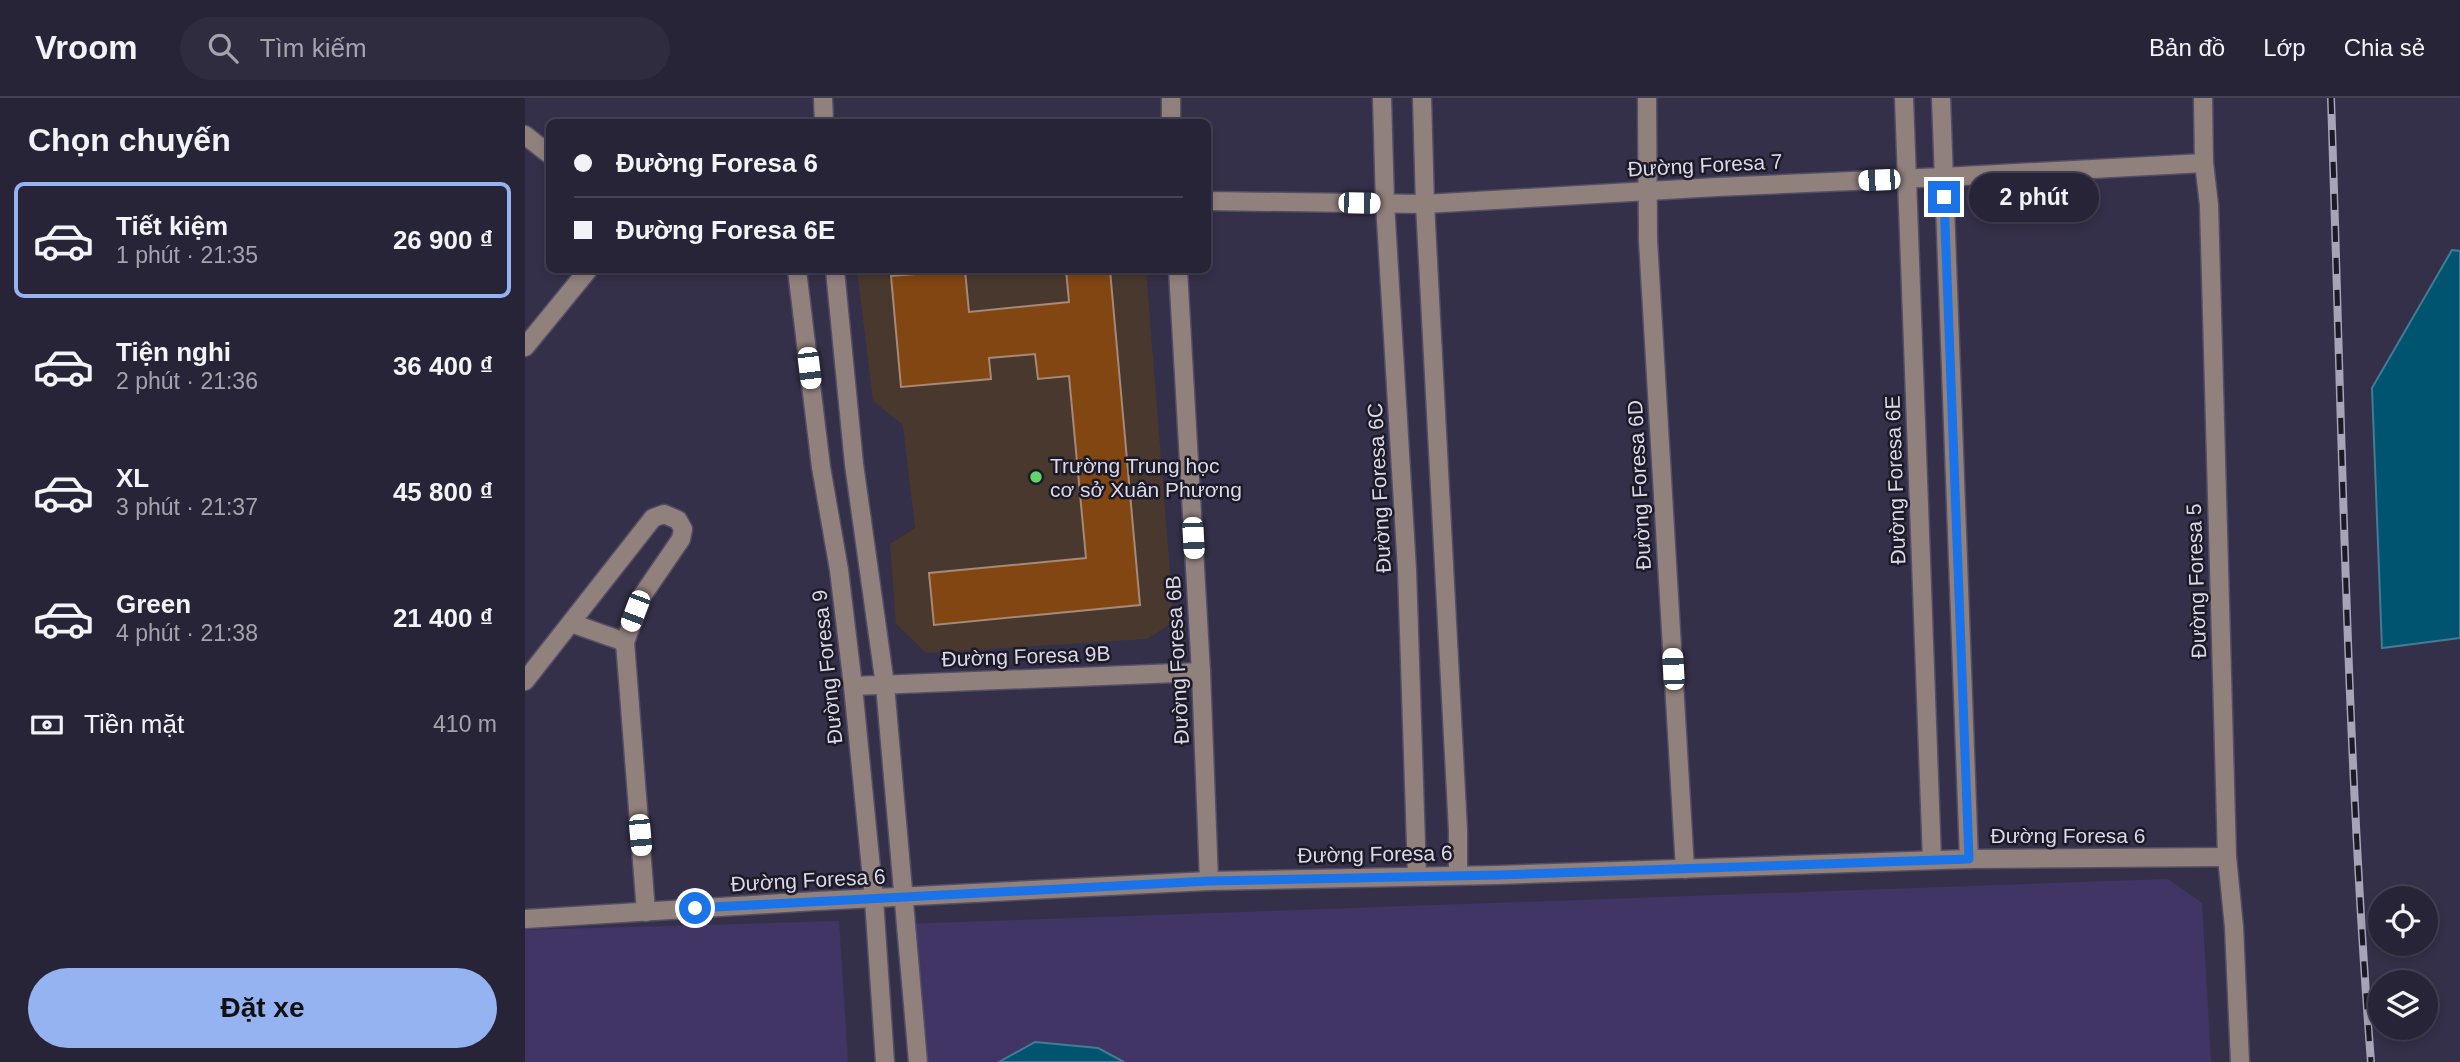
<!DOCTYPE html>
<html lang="vi">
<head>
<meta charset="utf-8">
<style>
  :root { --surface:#282437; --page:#302c3f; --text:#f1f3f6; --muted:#a5a4ad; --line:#444152; --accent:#95b2f1 }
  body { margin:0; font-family:Helvetica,sans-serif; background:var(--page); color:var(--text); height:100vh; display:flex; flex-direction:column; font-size:26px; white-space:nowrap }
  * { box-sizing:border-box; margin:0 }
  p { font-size:23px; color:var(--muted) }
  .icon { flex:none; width:38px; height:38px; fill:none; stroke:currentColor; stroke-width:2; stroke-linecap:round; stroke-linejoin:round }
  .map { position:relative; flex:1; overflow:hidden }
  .side { display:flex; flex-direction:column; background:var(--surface); width:525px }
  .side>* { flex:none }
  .banner { position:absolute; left:21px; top:21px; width:665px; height:154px; border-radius:10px; box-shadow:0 4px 10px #0003,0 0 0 2px var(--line); display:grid; align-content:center; height:154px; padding:0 28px; background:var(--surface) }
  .controls { position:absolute; left:1843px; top:788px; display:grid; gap:14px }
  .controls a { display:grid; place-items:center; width:70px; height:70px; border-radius:50%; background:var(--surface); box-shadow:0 4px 10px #0003,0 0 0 2px var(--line); font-size:35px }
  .end { position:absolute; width:32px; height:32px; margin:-16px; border:9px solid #1a73e8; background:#fff; box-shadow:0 0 0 4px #fff }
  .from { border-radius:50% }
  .bubble { position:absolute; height:49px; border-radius:24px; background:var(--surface); box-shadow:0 4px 10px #0003,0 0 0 2px var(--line); font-size:23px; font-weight:700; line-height:49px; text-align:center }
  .car { position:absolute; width:21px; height:42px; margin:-21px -10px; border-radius:9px; box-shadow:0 0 5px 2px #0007; background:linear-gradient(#fff 24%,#345 0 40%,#fff 0 76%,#345 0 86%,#fff 0) }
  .banner b { display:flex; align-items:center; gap:24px; height:66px; font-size:26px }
  .banner b+b { border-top:2px solid var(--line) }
  .banner i { width:18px; height:18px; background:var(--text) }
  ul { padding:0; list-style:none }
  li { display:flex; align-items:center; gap:21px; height:116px; margin:0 14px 10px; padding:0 14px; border:4px solid transparent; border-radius:10px }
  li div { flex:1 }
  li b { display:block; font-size:26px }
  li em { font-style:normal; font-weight:700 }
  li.current { border-color:var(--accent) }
  li>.icon { width:63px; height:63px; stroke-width:1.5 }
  h2 { padding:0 28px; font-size:32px; line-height:84px }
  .pay { display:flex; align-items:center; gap:18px; height:77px; padding:0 28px; font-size:26px }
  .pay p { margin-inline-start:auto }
  .action { display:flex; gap:14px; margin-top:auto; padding:14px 28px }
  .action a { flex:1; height:80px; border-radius:42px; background:var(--accent); color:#111; font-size:28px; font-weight:700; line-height:80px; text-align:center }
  header { display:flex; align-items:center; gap:42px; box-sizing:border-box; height:98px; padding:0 35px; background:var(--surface); border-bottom:2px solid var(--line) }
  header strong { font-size:33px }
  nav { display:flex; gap:38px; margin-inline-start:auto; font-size:24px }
  .search { width:490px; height:63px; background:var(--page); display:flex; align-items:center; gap:18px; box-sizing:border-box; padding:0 24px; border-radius:38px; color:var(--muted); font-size:26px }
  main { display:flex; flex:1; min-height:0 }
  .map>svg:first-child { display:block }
</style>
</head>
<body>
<header>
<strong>Vroom</strong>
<div class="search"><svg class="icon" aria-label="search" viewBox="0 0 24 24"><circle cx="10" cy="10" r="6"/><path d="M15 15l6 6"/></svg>Tìm kiếm</div>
<nav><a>Bản đồ</a><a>Lớp</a><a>Chia sẻ</a></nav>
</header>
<main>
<section class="side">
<h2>Chọn chuyến</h2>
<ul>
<li class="current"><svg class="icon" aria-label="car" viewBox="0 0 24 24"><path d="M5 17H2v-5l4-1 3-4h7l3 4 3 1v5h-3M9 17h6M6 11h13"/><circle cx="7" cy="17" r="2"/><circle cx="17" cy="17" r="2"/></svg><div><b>Tiết kiệm</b><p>1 phút · 21:35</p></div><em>26 900 ₫</em></li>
<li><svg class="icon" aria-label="car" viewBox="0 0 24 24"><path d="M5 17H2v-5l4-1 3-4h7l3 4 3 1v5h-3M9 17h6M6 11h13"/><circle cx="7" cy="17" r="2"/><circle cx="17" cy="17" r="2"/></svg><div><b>Tiện nghi</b><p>2 phút · 21:36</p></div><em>36 400 ₫</em></li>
<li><svg class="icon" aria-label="car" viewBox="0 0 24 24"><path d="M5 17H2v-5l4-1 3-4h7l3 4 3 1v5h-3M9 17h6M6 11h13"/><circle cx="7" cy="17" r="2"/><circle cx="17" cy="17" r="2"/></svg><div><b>XL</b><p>3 phút · 21:37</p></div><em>45 800 ₫</em></li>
<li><svg class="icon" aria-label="car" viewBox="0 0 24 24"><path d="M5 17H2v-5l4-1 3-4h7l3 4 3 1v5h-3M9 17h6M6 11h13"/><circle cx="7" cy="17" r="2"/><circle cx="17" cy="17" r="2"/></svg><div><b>Green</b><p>4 phút · 21:38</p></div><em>21 400 ₫</em></li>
</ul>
<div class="pay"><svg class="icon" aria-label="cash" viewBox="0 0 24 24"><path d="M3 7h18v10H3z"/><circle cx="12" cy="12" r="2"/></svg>Tiền mặt<p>410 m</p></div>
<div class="action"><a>Đặt xe</a></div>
</section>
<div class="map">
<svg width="1935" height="964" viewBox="0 0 1935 964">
  <rect width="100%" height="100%" fill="#353049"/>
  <polygon fill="#49382d" points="332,172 621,172 649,524 622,541 401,555 371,526 365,446 390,430 378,327 348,303"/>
  <g fill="#413566">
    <polygon points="1643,781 1677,805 1686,964 394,964 380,826"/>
    <polygon points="314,823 323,964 0,964 0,832"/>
  </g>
  <g fill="#00546f" stroke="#427c94" stroke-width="2">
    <polygon points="1927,152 1935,153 1935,540 1857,550 1847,290"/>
    <polygon points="510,944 573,950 599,964 474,964"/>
  </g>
  <polygon fill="#814612" stroke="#a68976" stroke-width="2" points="440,172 444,214 544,204 541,172 585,172 615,507 409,527 404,475 561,460 544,278 513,281 510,256 464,260 466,281 376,289 366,178"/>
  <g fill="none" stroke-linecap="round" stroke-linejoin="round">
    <g stroke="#534e66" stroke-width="21">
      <g id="minor">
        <polyline points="298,0 299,24"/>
        <polyline points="646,0 646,24"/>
        <polyline points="857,0 860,105 882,472 892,777"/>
        <polyline points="897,0 900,106 933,733 933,777"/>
        <polyline points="1122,0 1123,142 1160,771"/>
        <polyline points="1379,0 1407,762"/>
        <polyline points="1416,0 1444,761"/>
        <polyline points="1678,0 1679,65 1684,107 1702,759 1709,829 1715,964"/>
        <polyline points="0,37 24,56"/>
        <polyline points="682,103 900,106 1192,89 1418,79 1679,65"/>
        <polyline points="272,172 296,369 314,472 328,588 349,801 360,964"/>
        <polyline points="310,172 329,366 360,587 393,964"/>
        <polyline points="653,172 676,574 684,783"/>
        <polyline points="0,249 63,172"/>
        <polyline points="46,525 100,544"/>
        <polyline points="0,583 128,420 139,416 153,422 158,431 156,441 117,498 100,544 121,814"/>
        <polyline points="328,588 676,574"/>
        <polyline points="0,821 292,803 684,783 973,777 1444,761 1702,759"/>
      </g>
    </g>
    <use href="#minor" stroke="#91817d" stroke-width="18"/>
    <g stroke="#a8a4b7" stroke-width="8">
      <path id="rail" d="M1806,0C1817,321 1821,643 1846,964"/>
    </g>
    <use href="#rail" stroke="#1c1a26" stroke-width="5" stroke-dasharray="16" stroke-linecap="butt"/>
  </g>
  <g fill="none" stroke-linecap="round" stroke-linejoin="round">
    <polyline stroke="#1a73e8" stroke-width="9" points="170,810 684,783 973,777 1444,761 1419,99"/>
  </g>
  <circle fill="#61d46a" stroke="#1c1a26" stroke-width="2.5" cx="511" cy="379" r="7"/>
  <g text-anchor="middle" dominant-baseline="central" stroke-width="5" stroke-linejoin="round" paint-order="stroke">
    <g font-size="21" fill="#dbd8e9" stroke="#1c1a26">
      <text transform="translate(1180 67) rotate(-3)">Đường Foresa 7</text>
      <text transform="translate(1370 382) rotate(-92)">Đường Foresa 6E</text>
      <text transform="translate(1114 387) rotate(-93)">Đường Foresa 6D</text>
      <text transform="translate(854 390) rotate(-93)">Đường Foresa 6C</text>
      <text transform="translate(1671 483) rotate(-92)">Đường Foresa 5</text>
      <text transform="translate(501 558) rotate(-2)">Đường Foresa 9B</text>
      <text transform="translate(652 562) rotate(-93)">Đường Foresa 6B</text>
      <text transform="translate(302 569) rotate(-96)">Đường Foresa 9</text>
      <text x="1543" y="737">Đường Foresa 6</text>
      <text transform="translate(850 756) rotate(-1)">Đường Foresa 6</text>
      <text transform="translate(283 782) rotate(-3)">Đường Foresa 6</text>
    </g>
    <g font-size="21" fill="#dbd8e9" stroke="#1c1a26" text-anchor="start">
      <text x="525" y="367">Trường Trung học<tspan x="525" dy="24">cơ sở Xuân Phương</tspan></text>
    </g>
  </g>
</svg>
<div class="controls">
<a><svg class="icon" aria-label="locate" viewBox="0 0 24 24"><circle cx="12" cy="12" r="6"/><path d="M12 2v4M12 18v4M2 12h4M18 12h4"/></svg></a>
<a><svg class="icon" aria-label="layers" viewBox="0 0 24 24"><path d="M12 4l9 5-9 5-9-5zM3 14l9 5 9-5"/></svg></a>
</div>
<i class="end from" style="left:170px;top:810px"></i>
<i class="end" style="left:1419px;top:99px"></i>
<div class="bubble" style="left:1444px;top:75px;width:130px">2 phút</div>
<i class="car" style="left:1354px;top:82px;rotate:268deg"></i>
<i class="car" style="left:834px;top:105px;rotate:91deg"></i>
<i class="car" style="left:284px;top:270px;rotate:173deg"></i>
<i class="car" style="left:668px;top:440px;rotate:177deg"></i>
<i class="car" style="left:110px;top:513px;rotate:201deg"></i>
<i class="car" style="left:1148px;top:571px;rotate:357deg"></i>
<i class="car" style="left:115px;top:737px;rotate:175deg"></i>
<div class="banner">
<b><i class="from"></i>Đường Foresa 6</b>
<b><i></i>Đường Foresa 6E</b>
</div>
</div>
</main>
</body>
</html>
